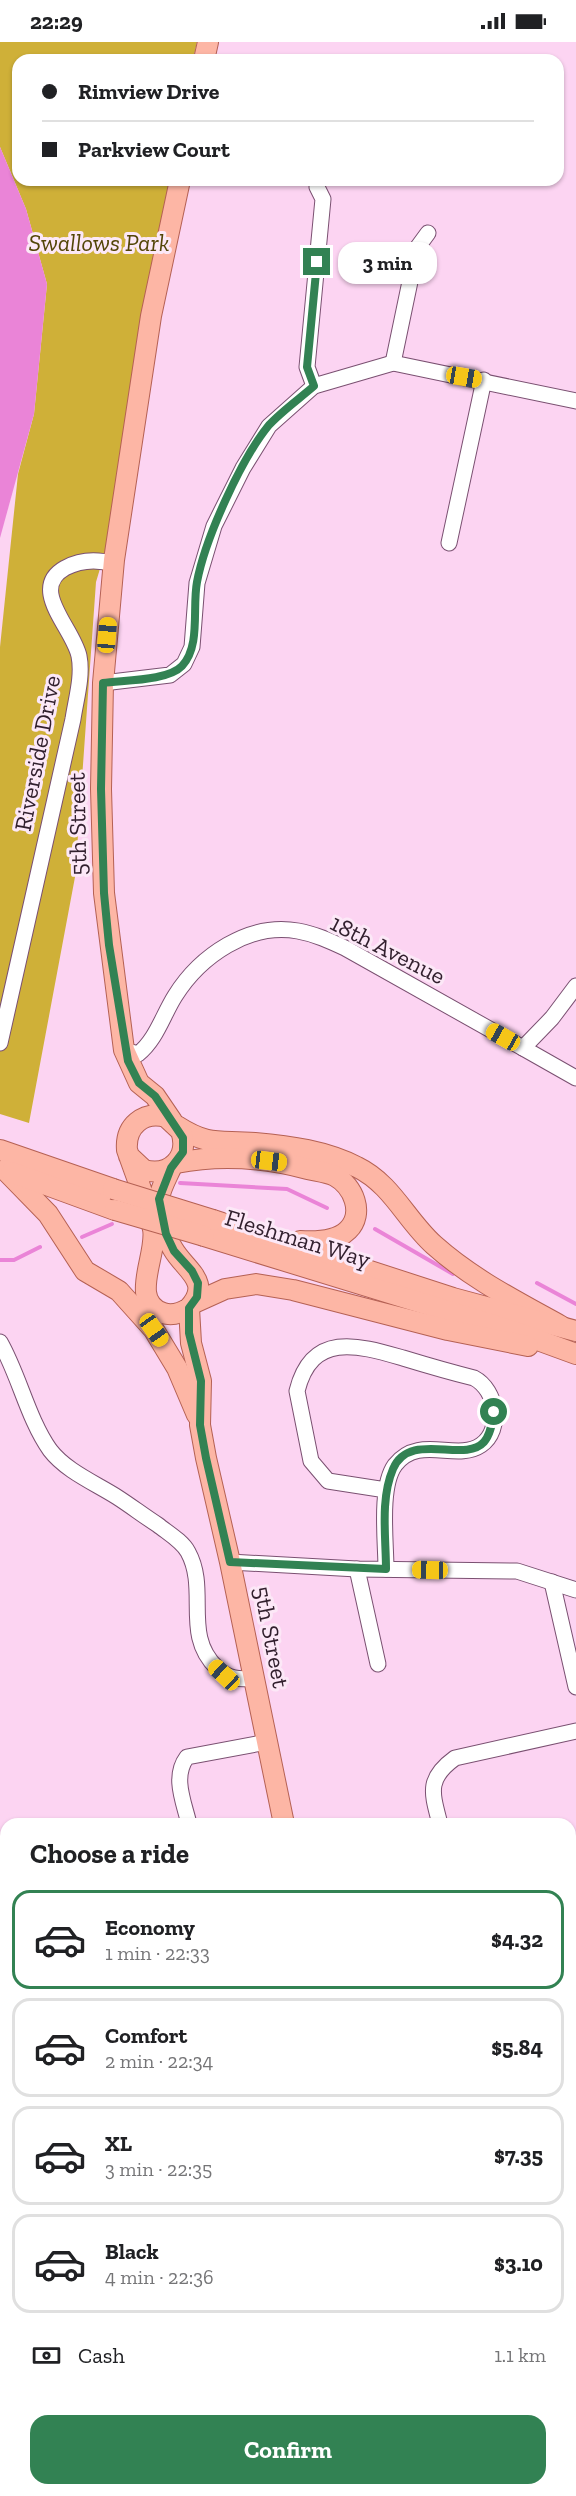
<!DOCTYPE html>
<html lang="en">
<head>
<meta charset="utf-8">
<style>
  :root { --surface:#fff; --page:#f2f2f2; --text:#202124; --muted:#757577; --line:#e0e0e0; --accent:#328253 }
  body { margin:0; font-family:"Zilla Slab",serif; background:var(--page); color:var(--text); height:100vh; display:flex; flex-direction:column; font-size:22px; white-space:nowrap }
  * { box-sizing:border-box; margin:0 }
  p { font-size:20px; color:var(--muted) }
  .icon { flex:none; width:33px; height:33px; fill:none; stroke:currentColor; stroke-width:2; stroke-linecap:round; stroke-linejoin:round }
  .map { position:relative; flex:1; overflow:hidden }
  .panel { position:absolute; left:0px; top:1776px; width:576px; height:678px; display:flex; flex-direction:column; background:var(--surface); border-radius:18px 18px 0 0; box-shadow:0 2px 4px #0004 }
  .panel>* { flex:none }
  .top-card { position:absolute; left:12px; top:12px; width:552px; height:132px; border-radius:18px; box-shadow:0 2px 4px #0004; display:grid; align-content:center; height:132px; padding:0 30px; background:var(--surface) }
  .end { position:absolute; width:27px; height:27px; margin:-14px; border:8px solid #328253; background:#fff; box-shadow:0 0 0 3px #fff }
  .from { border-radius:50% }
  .bubble { position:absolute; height:42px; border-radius:18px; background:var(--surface); box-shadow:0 2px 4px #0004; font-size:20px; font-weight:700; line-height:42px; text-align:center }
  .car { position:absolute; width:18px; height:36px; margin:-18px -9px; border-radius:8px; box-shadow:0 0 4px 2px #0007; background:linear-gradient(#f5c518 24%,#345 0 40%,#f5c518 0 76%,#345 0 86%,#f5c518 0) }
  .top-card b { display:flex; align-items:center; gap:21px; height:57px; font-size:22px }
  .top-card b+b { border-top:2px solid var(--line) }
  .top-card i { width:15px; height:15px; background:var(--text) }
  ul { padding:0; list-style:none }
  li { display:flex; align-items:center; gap:18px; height:99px; margin:0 12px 9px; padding:0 18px; border:3px solid var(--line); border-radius:18px }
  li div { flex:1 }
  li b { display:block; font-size:22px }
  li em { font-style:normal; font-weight:700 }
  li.active { border-color:var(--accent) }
  li>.icon { width:54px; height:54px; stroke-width:1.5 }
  h2 { padding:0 30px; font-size:27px; line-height:72px }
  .pay { display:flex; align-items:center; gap:15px; height:66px; padding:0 30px; font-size:22px }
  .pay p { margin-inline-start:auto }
  .cta { display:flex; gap:12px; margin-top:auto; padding:12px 30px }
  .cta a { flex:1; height:69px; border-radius:18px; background:var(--accent); color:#fff; font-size:24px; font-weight:700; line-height:69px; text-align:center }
  .status { display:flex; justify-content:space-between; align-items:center; height:42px; padding:0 30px; background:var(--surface); direction:ltr }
  .status svg { height:16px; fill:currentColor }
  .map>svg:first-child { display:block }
</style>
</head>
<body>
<div class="status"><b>22:29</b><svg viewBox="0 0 49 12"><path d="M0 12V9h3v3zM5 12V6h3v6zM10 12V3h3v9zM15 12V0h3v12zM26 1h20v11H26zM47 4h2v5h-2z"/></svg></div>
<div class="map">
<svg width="576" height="2454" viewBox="0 0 576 2454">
  <rect width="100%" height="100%" fill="#fcd4f2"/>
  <polygon fill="#cfb038" points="0,0 197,0 193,18 18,18 18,138 171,138 105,510 96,540 75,835 29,1081 0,1072 0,605 18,432 34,372 47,242 26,167 0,105"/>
  <polygon fill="#ea84d7" points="0,105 26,167 47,242 34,372 0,496"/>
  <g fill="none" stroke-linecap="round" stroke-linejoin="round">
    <g stroke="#ea84d7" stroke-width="4">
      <polyline points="180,1141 287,1147 327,1166"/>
      <polyline points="375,1187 453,1232"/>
      <polyline points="82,1195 112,1182"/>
      <polyline points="0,1218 14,1218 40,1205"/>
      <polyline points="537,1241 576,1262"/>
    </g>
    <g stroke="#7a5071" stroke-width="17">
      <g id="minor">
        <polyline points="393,321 417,206 428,191"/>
        <polyline points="314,344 307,325 323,157 317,145"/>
        <polyline points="449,501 484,338"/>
        <polyline points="103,641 170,633 184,622 192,605 197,541 214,484 243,426 269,384 314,344 393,321 576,359"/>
        <path d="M0,1001L73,677C76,657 83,634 79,614C73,586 28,547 65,526C80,518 97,517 114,522"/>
        <polyline points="523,1006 576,1036"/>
        <path d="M124,1008L138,1012C156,998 163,973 175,954C200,914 249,880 298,889C315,892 330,899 345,906L523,1006L552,976L576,944"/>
        <path d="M0,1300C19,1333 28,1377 50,1408C66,1429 95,1441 117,1455C131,1464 144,1474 158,1483C168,1491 182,1499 188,1510C209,1548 182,1593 217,1626C228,1637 239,1638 254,1636"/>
        <path d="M386,1448L328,1439L311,1419L297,1349C312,1289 358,1303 403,1316C426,1323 450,1330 474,1336C497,1348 503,1388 481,1403C456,1420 419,1392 395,1423C379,1445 386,1500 386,1527"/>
        <polyline points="230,1520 357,1527 517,1529 576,1548"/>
        <polyline points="357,1527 378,1622"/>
        <polyline points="552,1540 576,1645"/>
        <path d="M189,1782C184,1760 172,1735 187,1715L267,1700"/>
        <path d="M440,1782C432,1751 426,1737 455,1716L576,1689"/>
        <polyline points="570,1939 576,1938"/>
        <polyline points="0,1970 6,1883"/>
        <polyline points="570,2319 576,2346"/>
        <polyline points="280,2448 281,2454"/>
        <polyline points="227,2454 236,2448"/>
      </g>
    </g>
    <g stroke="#b56154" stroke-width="22">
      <g id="major">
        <polyline points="204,18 208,0"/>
        <polyline points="172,1079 155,1054 139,1041 124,1008 104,851 101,747 103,641 114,518 151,274 180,138"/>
        <path d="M177,1084C210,1105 219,1098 255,1101C290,1104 326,1109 357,1125C392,1142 406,1178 434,1203C472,1237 516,1259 561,1284"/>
        <polyline points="0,1108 113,1147"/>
        <path d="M129,1114L144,1128C170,1135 190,1115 181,1089L166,1075C143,1069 125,1084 127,1108C136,1134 147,1160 153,1187C158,1213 128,1259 163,1271C172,1274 181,1271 189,1266C213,1240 185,1228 173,1207C165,1194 158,1172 159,1157C160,1147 167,1135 171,1126"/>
        <path d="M176,1121C221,1112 263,1115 308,1127C316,1129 327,1130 335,1134C353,1144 365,1171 348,1188C336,1200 316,1200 300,1199"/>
        <polyline points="5,1128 48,1172 85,1229 119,1249 154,1288 177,1326 197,1373"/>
        <polyline points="11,1130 115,1168"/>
        <polyline points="213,1178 453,1256 576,1289"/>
        <polyline points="204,1194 513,1289 576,1312"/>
        <polyline points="194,1261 225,1247 256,1242 293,1248 448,1288 528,1304"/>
        <polyline points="189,1266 191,1301 201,1339 200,1383 206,1416 230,1520 284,1782"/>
        <polyline points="570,2368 576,2367"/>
        <polyline points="442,2448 445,2454"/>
      </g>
    </g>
    <use href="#minor" stroke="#fff" stroke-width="15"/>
    <use href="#major" stroke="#fdb6a5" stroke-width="20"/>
    <g stroke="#b56154" stroke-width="22" stroke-linecap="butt">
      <g id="major-bridge">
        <polyline points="113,1147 213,1178"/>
        <polyline points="115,1168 204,1194"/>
      </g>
    </g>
    <use href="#major-bridge" stroke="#fdb6a5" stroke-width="20"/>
  </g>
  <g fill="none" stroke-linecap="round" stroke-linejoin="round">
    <path stroke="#328253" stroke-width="8" d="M317,220L307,325L314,344C299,357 282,369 269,383C241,417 205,497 197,540C192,566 201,604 182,624C168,639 123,638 103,641L101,747L104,851L109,903L128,1019L139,1041L155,1054L183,1096V1110L171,1126L159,1157L166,1192L174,1209L192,1229L198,1241L197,1255L189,1266V1291L201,1339L200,1383L206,1416L230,1520L386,1527C386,1496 380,1457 393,1427C410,1388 464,1422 484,1400C491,1392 492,1380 494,1370"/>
  </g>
  <g text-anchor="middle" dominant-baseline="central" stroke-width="6" stroke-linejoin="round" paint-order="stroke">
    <g font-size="24" font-style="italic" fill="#534507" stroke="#fce8f7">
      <text x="99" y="200">Swallows Park</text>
    </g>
    <g font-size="24" fill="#311f2d" stroke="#fce8f7">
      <text transform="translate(37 711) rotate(-79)">Riverside Drive</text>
      <text transform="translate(77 782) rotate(-91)">5th Street</text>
      <text transform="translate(388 907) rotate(27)">18th Avenue</text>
      <text transform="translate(298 1196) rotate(17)">Fleshman Way</text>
      <text transform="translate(272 1595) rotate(79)">5th Street</text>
    </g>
  </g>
</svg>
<i class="end from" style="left:494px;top:1370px"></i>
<i class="end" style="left:317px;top:220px"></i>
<div class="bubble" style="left:338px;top:200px;width:99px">3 min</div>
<i class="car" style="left:464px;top:335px;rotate:100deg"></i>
<i class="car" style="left:107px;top:593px;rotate:5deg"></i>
<i class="car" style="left:503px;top:995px;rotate:299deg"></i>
<i class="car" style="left:269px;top:1119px;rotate:97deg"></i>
<i class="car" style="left:154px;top:1288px;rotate:145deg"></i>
<i class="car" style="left:430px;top:1528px;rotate:271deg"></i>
<i class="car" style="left:224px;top:1633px;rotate:313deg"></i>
<div class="top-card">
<b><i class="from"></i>Rimview Drive</b>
<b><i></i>Parkview Court</b>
</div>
<section class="panel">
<h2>Choose a ride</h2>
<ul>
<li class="active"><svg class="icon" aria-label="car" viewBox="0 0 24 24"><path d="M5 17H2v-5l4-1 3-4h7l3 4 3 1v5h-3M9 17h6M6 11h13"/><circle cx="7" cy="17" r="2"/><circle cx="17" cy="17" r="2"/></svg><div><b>Economy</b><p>1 min · 22:33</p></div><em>$4.32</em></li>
<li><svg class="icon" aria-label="car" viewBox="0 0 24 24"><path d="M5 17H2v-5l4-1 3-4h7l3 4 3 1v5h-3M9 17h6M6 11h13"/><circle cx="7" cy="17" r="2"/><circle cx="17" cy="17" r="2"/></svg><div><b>Comfort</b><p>2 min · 22:34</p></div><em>$5.84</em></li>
<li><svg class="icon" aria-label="car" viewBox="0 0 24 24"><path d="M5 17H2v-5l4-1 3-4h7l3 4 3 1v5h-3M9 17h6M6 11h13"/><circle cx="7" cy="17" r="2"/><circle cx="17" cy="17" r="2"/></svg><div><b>XL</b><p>3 min · 22:35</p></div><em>$7.35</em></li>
<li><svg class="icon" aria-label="car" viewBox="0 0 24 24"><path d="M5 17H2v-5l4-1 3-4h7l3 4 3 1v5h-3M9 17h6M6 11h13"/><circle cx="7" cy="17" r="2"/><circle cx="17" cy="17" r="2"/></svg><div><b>Black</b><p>4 min · 22:36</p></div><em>$3.10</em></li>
</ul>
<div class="pay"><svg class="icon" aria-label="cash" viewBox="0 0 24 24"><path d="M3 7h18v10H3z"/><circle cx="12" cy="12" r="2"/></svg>Cash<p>1.1 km</p></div>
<div class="cta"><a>Confirm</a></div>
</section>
</div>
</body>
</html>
